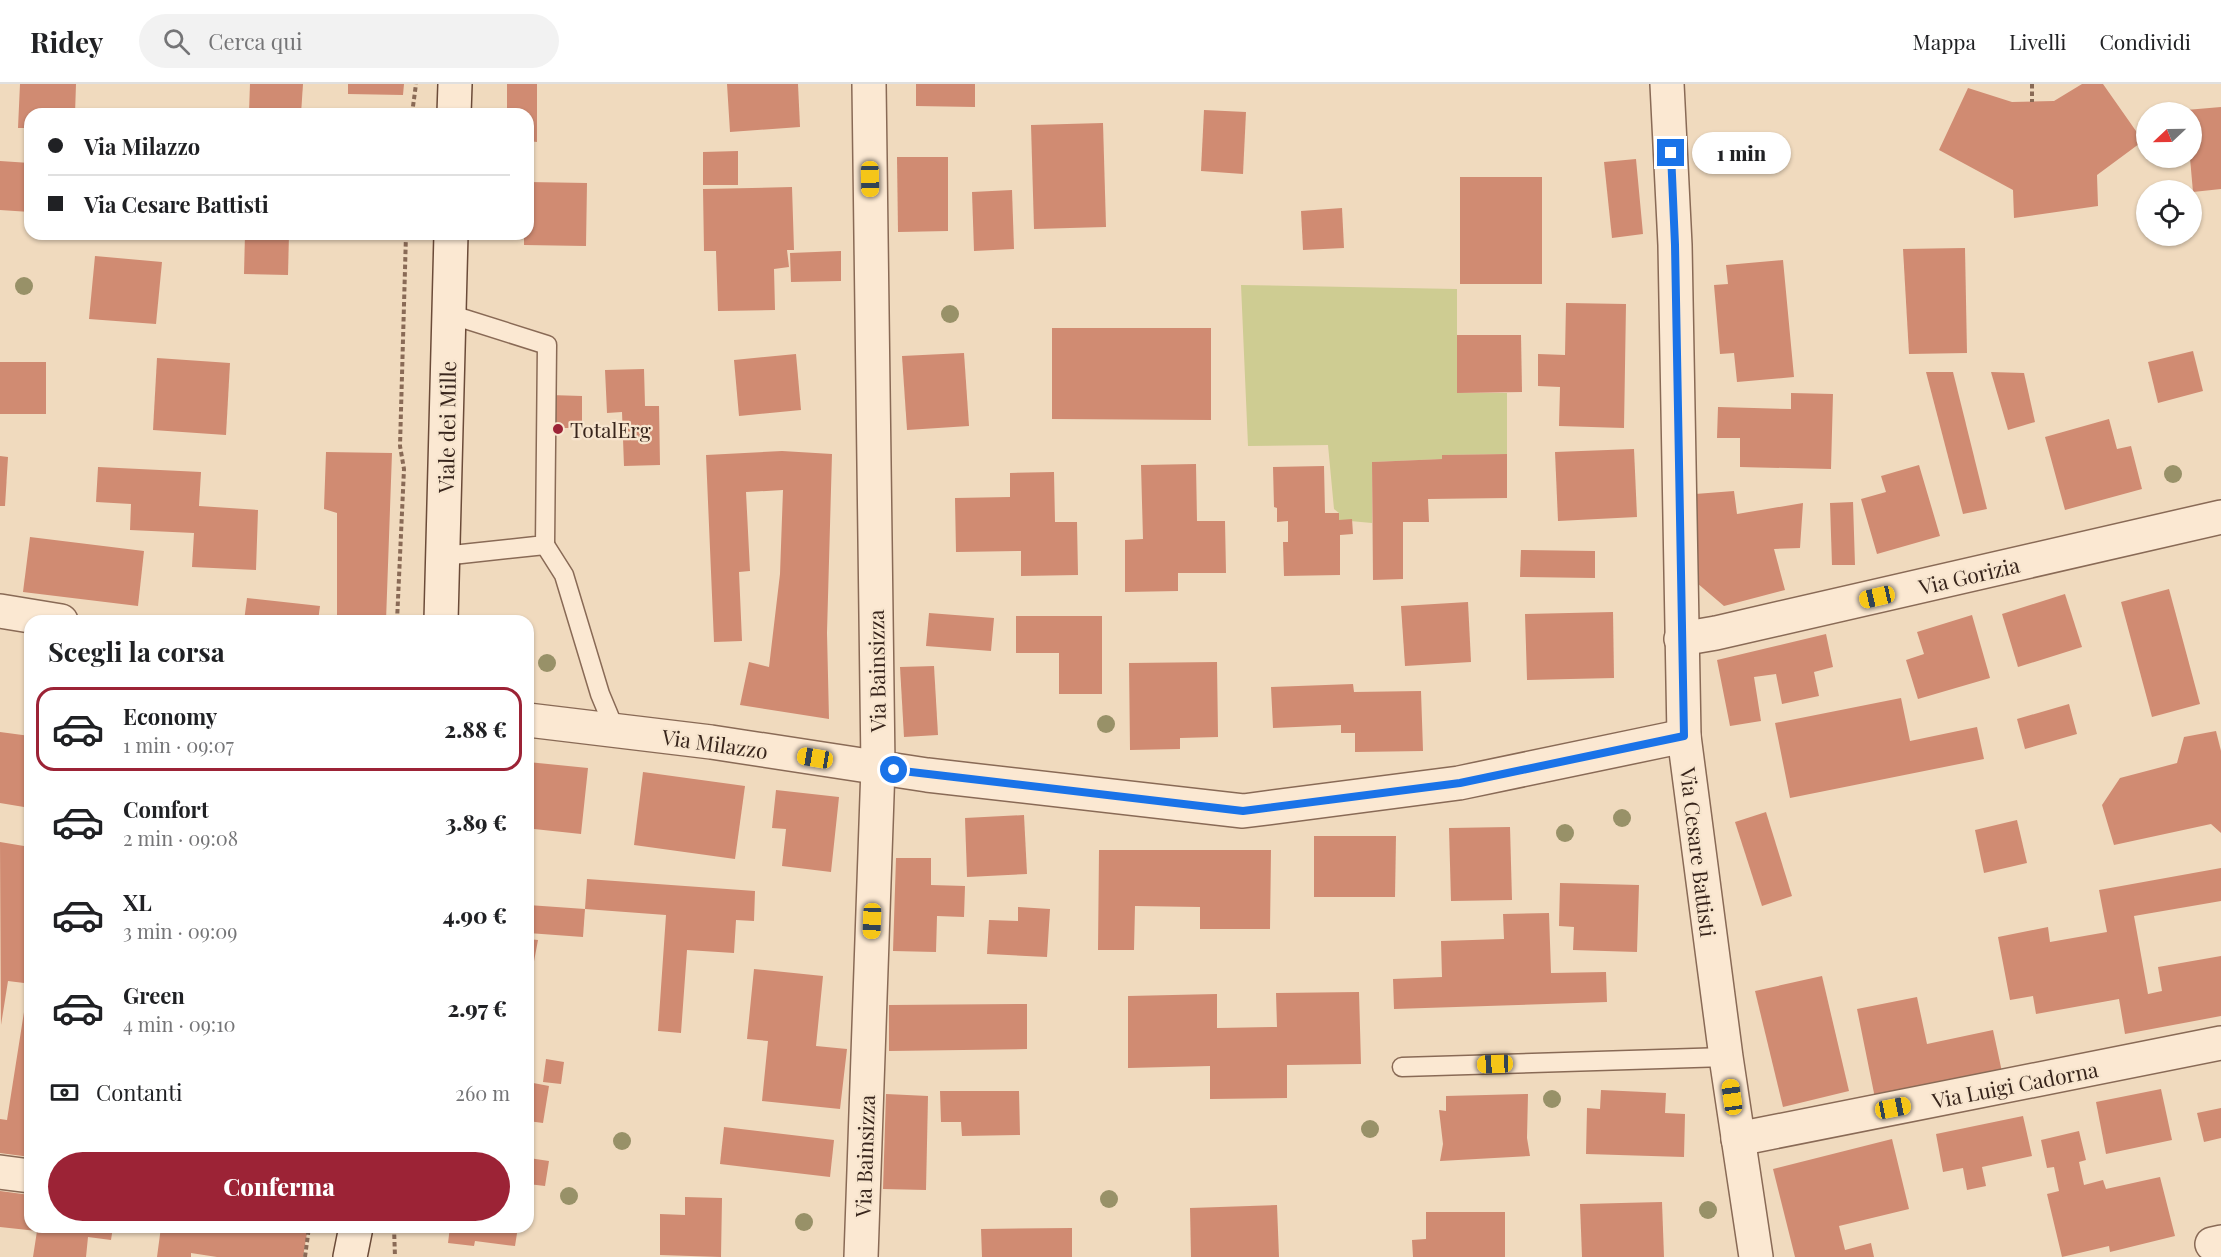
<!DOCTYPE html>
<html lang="it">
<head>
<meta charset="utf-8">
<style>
  :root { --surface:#fff; --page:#f2f2f2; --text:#202124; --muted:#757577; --line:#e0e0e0; --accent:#9c2336 }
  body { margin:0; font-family:"Playfair Display",serif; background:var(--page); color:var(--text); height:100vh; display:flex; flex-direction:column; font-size:22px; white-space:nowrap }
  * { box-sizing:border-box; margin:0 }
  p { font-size:20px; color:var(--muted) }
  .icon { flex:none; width:33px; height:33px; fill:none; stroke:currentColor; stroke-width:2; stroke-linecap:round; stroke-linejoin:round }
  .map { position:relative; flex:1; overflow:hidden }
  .side { position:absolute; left:24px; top:531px; width:510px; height:618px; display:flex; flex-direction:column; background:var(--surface); border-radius:18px; box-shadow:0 2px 4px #0004 }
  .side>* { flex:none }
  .banner { position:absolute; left:24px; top:24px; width:510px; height:132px; border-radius:18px; box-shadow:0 2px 4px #0004; display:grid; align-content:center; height:132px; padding:0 24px; background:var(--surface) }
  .needle { width:39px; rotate:248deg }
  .controls { position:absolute; left:2136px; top:18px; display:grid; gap:12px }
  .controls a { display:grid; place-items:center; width:66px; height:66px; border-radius:50%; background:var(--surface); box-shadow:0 2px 4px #0004; font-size:30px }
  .end { position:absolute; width:27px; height:27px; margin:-14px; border:8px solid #1a73e8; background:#fff; box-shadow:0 0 0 3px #fff }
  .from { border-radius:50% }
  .bubble { position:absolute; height:42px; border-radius:21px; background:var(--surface); box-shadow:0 2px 4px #0004; font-size:20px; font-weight:800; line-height:42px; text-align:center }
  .car { position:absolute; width:18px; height:36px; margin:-18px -9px; border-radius:8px; box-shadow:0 0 4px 2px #0007; background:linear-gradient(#f5c518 24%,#345 0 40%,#f5c518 0 76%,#345 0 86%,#f5c518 0) }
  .banner b { display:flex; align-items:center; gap:21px; height:57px; font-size:22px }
  .banner b+b { border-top:2px solid var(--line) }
  .banner i { width:15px; height:15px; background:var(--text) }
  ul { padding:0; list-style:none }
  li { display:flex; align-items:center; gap:18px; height:84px; margin:0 12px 9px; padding:0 12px; border:3px solid transparent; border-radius:18px }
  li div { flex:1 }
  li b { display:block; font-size:22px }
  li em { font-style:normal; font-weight:800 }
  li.selected { border-color:var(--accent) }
  li>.icon { width:54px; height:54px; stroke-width:1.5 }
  h2 { padding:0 24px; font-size:27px; line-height:72px }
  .pay { display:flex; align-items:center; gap:15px; height:66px; padding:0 24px; font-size:22px }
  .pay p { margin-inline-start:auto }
  .action { display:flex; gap:12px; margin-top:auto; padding:12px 24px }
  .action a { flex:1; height:69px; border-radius:36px; background:var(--accent); color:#fff; font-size:24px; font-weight:800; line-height:69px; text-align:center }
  header { display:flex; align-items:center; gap:36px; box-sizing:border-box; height:84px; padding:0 30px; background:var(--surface); border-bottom:2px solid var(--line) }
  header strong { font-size:28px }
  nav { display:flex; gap:33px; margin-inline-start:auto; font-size:21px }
  .search { width:420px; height:54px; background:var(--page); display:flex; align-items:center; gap:15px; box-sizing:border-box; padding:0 21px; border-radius:33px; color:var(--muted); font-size:22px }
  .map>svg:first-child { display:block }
</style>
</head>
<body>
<header>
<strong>Ridey</strong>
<div class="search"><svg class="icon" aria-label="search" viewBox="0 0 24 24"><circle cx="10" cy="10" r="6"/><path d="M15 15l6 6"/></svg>Cerca qui</div>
<nav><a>Mappa</a><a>Livelli</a><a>Condividi</a></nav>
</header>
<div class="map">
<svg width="2221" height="1173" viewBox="0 0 2221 1173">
  <rect width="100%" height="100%" fill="#f0dabe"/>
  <polygon fill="#cecc92" points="1241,201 1457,205 1457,309 1507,309 1507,370 1442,371 1442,375 1372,378 1372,439 1339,436 1339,429 1334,425 1328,361 1248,362"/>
  <g fill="#d08b72">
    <polygon points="20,0 76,0 75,30 30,30 30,44 18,44"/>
    <polygon points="250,0 303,0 301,30 249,28"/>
    <polygon points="348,0 404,0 403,11 348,10"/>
    <polygon points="507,0 537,0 537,58 528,57 528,30 507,30"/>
    <polygon points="727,0 798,0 800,43 730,48"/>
    <polygon points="916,0 975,0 975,23 916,22"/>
    <polygon points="2082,0 2103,0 2143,57 2097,91 2098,122 2014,134 2013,106 1939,66 1968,4 2012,18 2054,17"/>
    <polygon points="2221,23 2221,105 2193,108 2190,74 2192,28 2186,26"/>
    <polygon points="1204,26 1246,28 1243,90 1201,87"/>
    <polygon points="1103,39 1106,143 1034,145 1031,41"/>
    <polygon points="738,67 738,101 703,101 703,68"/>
    <polygon points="897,73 948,73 948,147 898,148"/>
    <polygon points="1636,75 1643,150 1612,154 1604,78"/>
    <polygon points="0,77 30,79 30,128 0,126"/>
    <rect x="1460" y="93" width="82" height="107"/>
    <polygon points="528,98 587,99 586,162 524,161 524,150 528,150"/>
    <polygon points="792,103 794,166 787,166 789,183 774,185 775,226 718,227 716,167 704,167 703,105"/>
    <polygon points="1012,106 1014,165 974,167 972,108"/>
    <polygon points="1342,124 1344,164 1303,166 1301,127"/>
    <polygon points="245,150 289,150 288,191 244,190"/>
    <polygon points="1965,164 1967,269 1909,270 1903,165"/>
    <polygon points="841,167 841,197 791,198 790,169"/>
    <polygon points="95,172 162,178 156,240 89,235"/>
    <polygon points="1783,176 1794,293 1737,298 1734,269 1720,270 1714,201 1728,200 1726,181"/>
    <polygon points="1566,219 1626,220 1624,344 1559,342 1560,303 1538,302 1538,270 1565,271"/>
    <polygon points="1052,244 1211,244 1211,336 1052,335"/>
    <polygon points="1457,251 1521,251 1522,308 1457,309"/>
    <polygon points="2193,267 2203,307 2158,319 2148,278"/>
    <polygon points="964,269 969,342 907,346 902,272"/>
    <polygon points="796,270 801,326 739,332 734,276"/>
    <polygon points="157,274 230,279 226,351 153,346"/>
    <rect x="0" y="278" width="46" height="52"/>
    <polygon points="644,285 645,322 659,322 660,381 624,382 622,328 607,329 605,286"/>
    <polygon points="1926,288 1953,288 1987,425 1963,430"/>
    <polygon points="1991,288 2024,289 2035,338 2008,346"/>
    <polygon points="1791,309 1833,310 1831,385 1740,383 1740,354 1717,354 1718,323 1791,325"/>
    <polygon points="550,311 582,312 582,344 550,344"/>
    <polygon points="2109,335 2117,365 2131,362 2142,405 2065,426 2045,353"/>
    <polygon points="1634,365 1637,433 1558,437 1555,368"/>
    <polygon points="782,367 832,370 827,549 829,635 740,621 749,578 769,583 780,490 783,406 746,408 750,487 739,488 742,557 714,558 706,371"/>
    <polygon points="326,368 392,369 386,537 337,537 337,429 324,425"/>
    <polygon points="1507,370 1507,414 1428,415 1429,438 1403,438 1403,495 1373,496 1372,378 1442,375 1442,371"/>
    <polygon points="0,372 8,373 5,422 0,422"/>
    <polygon points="1196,380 1197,437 1225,437 1226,489 1178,489 1178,507 1125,508 1125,456 1143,455 1141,381"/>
    <polygon points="1919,381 1940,452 1877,470 1861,415 1886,408 1881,392"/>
    <polygon points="1324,382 1325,429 1339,429 1339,436 1352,435 1353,450 1340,451 1340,491 1284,492 1283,458 1288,458 1288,437 1277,438 1277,424 1274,423 1273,383"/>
    <polygon points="98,383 201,388 199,422 258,426 256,486 192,483 194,449 130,446 131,420 96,418"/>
    <polygon points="1054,388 1055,438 1077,438 1078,491 1021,492 1021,467 956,468 955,414 1010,413 1010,389"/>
    <polygon points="1734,407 1737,430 1803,419 1800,464 1774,465 1785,506 1724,522 1697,499 1695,410"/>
    <polygon points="1853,418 1855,481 1832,481 1830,419"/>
    <polygon points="30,453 144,467 138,522 23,508"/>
    <polygon points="1521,466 1595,467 1595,494 1520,493"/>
    <polygon points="2169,505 2200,620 2152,633 2121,518"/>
    <polygon points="2065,510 2082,563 2018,583 2002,530"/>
    <polygon points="247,514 320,522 318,537 244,537"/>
    <polygon points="1468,518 1471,578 1405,582 1401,522"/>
    <polygon points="1613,528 1614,594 1527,596 1525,530"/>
    <polygon points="929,529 994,534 991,567 926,562"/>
    <polygon points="1972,531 1990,594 1918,615 1906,576 1924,570 1917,548"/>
    <polygon points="1016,532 1102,532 1102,610 1059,610 1059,569 1016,569"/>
    <polygon points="1826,550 1833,583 1814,588 1819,612 1782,620 1776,590 1754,593 1761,637 1730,642 1717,576"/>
    <polygon points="1217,578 1218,653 1180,654 1180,665 1130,666 1129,579"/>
    <polygon points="934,582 938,651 904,653 900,583"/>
    <polygon points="1353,600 1354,608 1421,607 1423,667 1355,668 1355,649 1341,649 1341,641 1273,644 1271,603"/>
    <polygon points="1901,614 1910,657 1977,643 1984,675 1790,714 1775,639"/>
    <polygon points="2069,620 2077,650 2025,665 2017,635"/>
    <polygon points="2216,647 2221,667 2221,749 2211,740 2114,761 2102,721 2120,694 2177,679 2184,653"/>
    <polygon points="0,648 30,652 30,724 0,719"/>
    <polygon points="528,678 588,684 581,750 534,745 531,771 528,770"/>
    <polygon points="643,688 745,702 735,775 634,761"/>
    <polygon points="776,706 839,713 831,788 782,782 786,745 772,744"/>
    <polygon points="1766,728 1792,812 1762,822 1735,738"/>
    <polygon points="1024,731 1027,790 967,793 965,734"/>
    <polygon points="2017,736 2027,779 1984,789 1975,746"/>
    <polygon points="1510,743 1512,816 1451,817 1449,744"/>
    <polygon points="1314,752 1396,752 1395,813 1314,813"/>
    <polygon points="0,758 30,763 30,864 24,899 8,897 1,941"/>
    <polygon points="1099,766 1271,766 1270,845 1200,845 1200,823 1135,822 1134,866 1098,866"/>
    <polygon points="896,774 931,774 931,801 965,802 964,833 937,832 936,868 893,867"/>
    <polygon points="2221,784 2221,817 2134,832 2148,910 2162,907 2158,883 2221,872 2221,932 2125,950 2119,915 2036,930 2033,912 2010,916 1998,853 2048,843 2050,858 2107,848 2099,806"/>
    <polygon points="587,795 755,807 754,837 736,836 734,869 687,866 681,949 658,947 666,831 585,825"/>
    <polygon points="1560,799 1639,801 1637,868 1573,866 1574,843 1559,842"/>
    <polygon points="528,821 585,825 583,853 528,849"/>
    <polygon points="1018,823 1050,825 1047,873 987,870 989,836 1018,837"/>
    <polygon points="1549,829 1551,889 1606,888 1607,918 1394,925 1393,895 1442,893 1441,857 1504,855 1503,830"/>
    <polygon points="528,855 538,856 529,904 528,904"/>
    <polygon points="754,885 823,892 816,962 847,965 840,1025 762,1017 768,957 747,955"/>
    <polygon points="1822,892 1849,1007 1783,1023 1755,907"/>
    <polygon points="1359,908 1361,980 1287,981 1287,1014 1210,1015 1210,982 1128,984 1128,912 1217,910 1217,944 1277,943 1276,909"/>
    <polygon points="27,909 30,910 30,1073 0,1069 0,1035 7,1036"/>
    <polygon points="1917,913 1927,960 1993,946 2002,988 1875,1014 1857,925"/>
    <polygon points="1027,920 1027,965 889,967 889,921"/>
    <polygon points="546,975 564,978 561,1000 543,998"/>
    <polygon points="528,998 549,1002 543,1039 528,1037"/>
    <polygon points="2161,1005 2172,1056 2106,1070 2096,1018"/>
    <polygon points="1601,1006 1666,1009 1665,1029 1685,1030 1684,1073 1586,1070 1587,1024 1600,1025"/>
    <polygon points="940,1007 1019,1007 1020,1051 962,1052 961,1038 941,1038"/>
    <polygon points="886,1010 928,1012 926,1106 883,1105"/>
    <polygon points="1528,1010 1527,1054 1530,1072 1440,1077 1443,1060 1439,1026 1446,1027 1446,1012"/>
    <polygon points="2221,1024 2221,1054 2204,1058 2197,1029"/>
    <polygon points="2023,1032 2032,1072 1982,1083 1986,1102 1967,1106 1963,1084 1943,1088 1936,1050"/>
    <polygon points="724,1043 834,1056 830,1093 720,1080"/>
    <polygon points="2079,1047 2086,1076 2079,1078 2084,1101 2103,1096 2106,1105 2160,1093 2175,1152 2110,1168 2109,1162 2062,1173 2047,1110 2059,1107 2054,1083 2047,1084 2041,1056"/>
    <polygon points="1892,1055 1909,1125 1839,1142 1845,1166 1871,1159 1874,1173 1795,1173 1773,1085"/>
    <polygon points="529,1074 549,1077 545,1102 528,1100"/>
    <polygon points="0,1107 30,1111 30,1143 113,1143 111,1156 88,1153 86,1173 33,1173 37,1147 0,1143"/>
    <polygon points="685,1113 722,1114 721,1173 660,1171 660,1130 685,1131"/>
    <polygon points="1662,1118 1664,1173 1582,1173 1580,1120"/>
    <polygon points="1277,1121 1279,1173 1191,1173 1190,1124"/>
    <polygon points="1426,1128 1505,1128 1505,1173 1413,1173 1412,1156 1426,1155"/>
    <polygon points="161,1143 264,1143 307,1149 303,1173 217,1173 191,1169 191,1173 157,1173"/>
    <polygon points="450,1143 518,1143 515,1162 475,1157 474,1162 448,1159"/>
    <polygon points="1072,1144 1072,1173 982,1173 981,1145"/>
  </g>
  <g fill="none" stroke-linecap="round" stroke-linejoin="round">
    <g stroke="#896a56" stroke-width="21">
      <g id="lane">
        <polyline points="545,461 564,491 600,610 615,646"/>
        <polyline points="443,472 545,461 547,261 449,230"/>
        <polyline points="1402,983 1726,973"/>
      </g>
    </g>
    <g stroke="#896a56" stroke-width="36">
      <g id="street">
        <polyline points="1667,0 1675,161 1684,652 1726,973 1756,1173"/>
        <polyline points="0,527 61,537"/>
        <polyline points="1681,555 1716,549 2221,433"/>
        <polyline points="528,636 711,658 927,691 1243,727 1459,699 1684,652"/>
        <polyline points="1738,1055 2221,959"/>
        <polyline points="0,1088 30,1092"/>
        <polyline points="2212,1160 2221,1158"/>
        <polyline points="861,1173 878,683 869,0"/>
      </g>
    </g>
    <g stroke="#6b4b39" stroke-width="36">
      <g id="secondary">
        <polyline points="454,30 455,0"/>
        <polyline points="441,537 451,150"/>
        <polyline points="350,1173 356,1143"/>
      </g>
    </g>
    <g stroke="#896a56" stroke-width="4" stroke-dasharray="4.5 3" stroke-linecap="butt">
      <polyline points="2032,0 2032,18"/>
      <polyline points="412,30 416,0"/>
      <polyline points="397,537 404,385 400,362 406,150"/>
      <polyline points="394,1143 395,1173"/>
      <polyline points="305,1173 309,1143"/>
    </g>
    <use href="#lane" stroke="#fbe8d2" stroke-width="18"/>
    <use href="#street" stroke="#fbe8d2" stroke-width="33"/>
    <use href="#secondary" stroke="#fbe8d2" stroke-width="33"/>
  </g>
  <g fill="#989168">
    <circle cx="24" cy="202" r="9"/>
    <circle cx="950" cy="230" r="9"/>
    <circle cx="2173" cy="390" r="9"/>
    <circle cx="547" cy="579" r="9"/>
    <circle cx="1106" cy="640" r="9"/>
    <circle cx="1622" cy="734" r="9"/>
    <circle cx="1565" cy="749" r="9"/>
    <circle cx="1552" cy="1015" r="9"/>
    <circle cx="1370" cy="1045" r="9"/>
    <circle cx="622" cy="1057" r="9"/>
    <circle cx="569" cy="1112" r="9"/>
    <circle cx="1109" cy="1115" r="9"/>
    <circle cx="1708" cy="1126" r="9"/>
    <circle cx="804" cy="1138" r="9"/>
  </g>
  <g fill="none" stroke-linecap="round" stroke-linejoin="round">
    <polyline stroke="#1a73e8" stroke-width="8" points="894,686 1243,727 1460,699 1684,652 1675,161 1671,69"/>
  </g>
  <circle fill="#9c2336" stroke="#f7e5ce" stroke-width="2" cx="558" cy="345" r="6"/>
  <g text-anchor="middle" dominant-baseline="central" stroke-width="4.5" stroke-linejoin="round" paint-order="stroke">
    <g font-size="21" fill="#38251c" stroke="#f7e5ce">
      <text transform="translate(446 343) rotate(-89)">Viale dei Mille</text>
      <text transform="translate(1969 491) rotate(-13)">Via Gorizia</text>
      <text transform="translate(876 587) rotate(-91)">Via Bainsizza</text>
      <text transform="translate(715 659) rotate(8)">Via Milazzo</text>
      <text transform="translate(1699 768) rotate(83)">Via Cesare Battisti</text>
      <text transform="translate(2015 1000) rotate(-11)">Via Luigi Cadorna</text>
      <text transform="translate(864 1072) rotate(-88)">Via Bainsizza</text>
    </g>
    <g font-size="21" fill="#38251c" stroke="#f7e5ce" text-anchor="start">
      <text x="570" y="345">TotalErg</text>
    </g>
  </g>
</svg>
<div class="controls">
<a><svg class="needle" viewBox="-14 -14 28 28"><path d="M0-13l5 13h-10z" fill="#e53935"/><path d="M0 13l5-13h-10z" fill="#757577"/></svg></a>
<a><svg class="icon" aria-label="locate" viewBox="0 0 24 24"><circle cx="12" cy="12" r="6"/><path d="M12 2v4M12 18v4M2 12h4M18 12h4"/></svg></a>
</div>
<i class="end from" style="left:894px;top:686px"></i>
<i class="end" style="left:1671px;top:69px"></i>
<div class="bubble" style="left:1692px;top:48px;width:99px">1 min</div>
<i class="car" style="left:870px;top:95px;rotate:179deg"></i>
<i class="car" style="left:1877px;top:513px;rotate:257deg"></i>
<i class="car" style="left:815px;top:674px;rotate:279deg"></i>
<i class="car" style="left:872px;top:837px;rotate:182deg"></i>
<i class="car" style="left:1495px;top:980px;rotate:268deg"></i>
<i class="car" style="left:1732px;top:1013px;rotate:352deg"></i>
<i class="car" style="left:1893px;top:1024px;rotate:79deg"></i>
<div class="banner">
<b><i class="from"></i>Via Milazzo</b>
<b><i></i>Via Cesare Battisti</b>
</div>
<section class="side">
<h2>Scegli la corsa</h2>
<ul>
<li class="selected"><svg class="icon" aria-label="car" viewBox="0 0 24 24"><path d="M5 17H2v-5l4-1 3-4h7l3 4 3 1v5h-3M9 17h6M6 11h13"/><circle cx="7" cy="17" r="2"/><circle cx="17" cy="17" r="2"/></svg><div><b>Economy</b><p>1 min · 09:07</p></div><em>2.88 €</em></li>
<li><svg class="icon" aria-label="car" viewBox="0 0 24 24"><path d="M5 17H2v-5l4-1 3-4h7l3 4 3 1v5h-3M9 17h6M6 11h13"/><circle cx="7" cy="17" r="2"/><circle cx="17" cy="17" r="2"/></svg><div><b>Comfort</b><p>2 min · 09:08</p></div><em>3.89 €</em></li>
<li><svg class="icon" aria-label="car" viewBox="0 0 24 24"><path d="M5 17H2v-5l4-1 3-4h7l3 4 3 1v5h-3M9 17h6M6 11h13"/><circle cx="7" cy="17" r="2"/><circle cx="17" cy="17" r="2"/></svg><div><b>XL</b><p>3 min · 09:09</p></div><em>4.90 €</em></li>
<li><svg class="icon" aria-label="car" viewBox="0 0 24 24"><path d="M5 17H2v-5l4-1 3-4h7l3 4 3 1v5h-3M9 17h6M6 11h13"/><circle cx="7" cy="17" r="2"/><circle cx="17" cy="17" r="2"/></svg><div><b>Green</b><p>4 min · 09:10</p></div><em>2.97 €</em></li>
</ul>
<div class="pay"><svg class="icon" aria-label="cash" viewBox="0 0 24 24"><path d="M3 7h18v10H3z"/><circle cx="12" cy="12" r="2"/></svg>Contanti<p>260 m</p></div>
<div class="action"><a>Conferma</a></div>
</section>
</div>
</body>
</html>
